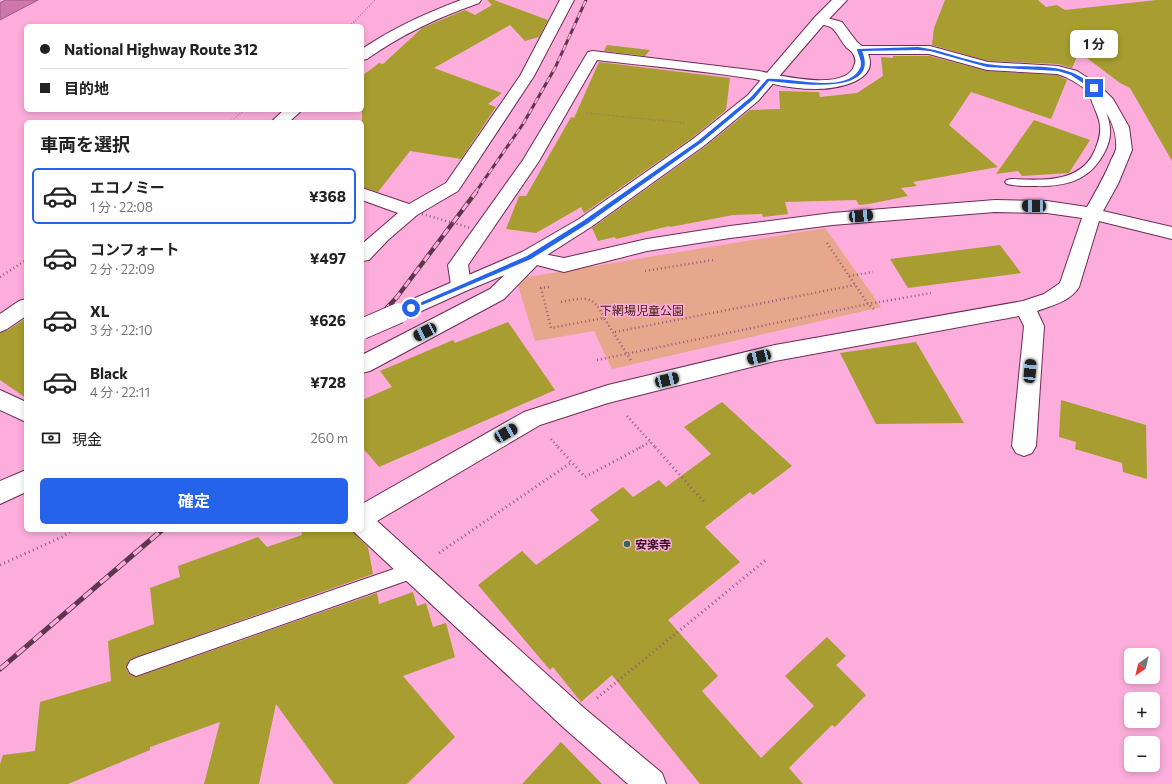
<!DOCTYPE html>
<html lang="ja">
<head>
<meta charset="utf-8">
<style>
  :root { --surface:#fff; --page:#f6f6f6; --text:#222; --muted:#767676; --line:#e0e0e0; --accent:#2563eb }
  body { margin:0; font-family:Commissioner,"Noto Sans JP",sans-serif; background:var(--page); color:var(--text); height:100vh; display:flex; flex-direction:column; font-size:15px; white-space:nowrap }
  * { box-sizing:border-box; margin:0 }
  p { font-size:13px; color:var(--muted) }
  .icon { flex:none; width:22px; height:22px; fill:none; stroke:currentColor; stroke-width:2; stroke-linecap:round; stroke-linejoin:round }
  .map { position:relative; flex:1; overflow:hidden }
  .sheet { position:absolute; left:24px; top:120px; width:340px; height:412px; display:flex; flex-direction:column; background:var(--surface); border-radius:6px; box-shadow:0 2px 6px #0003 }
  .sheet>* { flex:none }
  .banner { position:absolute; left:24px; top:24px; width:340px; height:88px; border-radius:6px; box-shadow:0 2px 6px #0003; display:grid; align-content:center; height:88px; padding:0 16px; background:var(--surface) }
  .needle { width:26px; rotate:214deg }
  .controls { position:absolute; left:1124px; top:648px; display:grid; gap:8px }
  .controls a { display:grid; place-items:center; width:36px; height:36px; border-radius:6px; background:var(--surface); box-shadow:0 2px 6px #0003; font-size:20px }
  .end { position:absolute; width:18px; height:18px; margin:-9px; border:5px solid #2563eb; background:#fff; box-shadow:0 0 0 2px #fff }
  .from { border-radius:50% }
  .bubble { position:absolute; height:28px; border-radius:6px; background:var(--surface); box-shadow:0 2px 6px #0003; font-size:13px; font-weight:700; line-height:28px; text-align:center }
  .car { position:absolute; width:12px; height:24px; margin:-12px -6px; border-radius:5px; box-shadow:0 0 3px 1px #0007; background:linear-gradient(#222 24%,#8ab4d8 0 40%,#222 0 76%,#8ab4d8 0 86%,#222 0) }
  .banner b { display:flex; align-items:center; gap:14px; height:38px; font-size:15px }
  .banner b+b { border-top:1px solid var(--line) }
  .banner i { width:10px; height:10px; background:var(--text) }
  ul { padding:0; list-style:none }
  li { display:flex; align-items:center; gap:12px; height:56px; margin:0 8px 6px; padding:0 8px; border:2px solid transparent; border-radius:6px }
  li div { flex:1 }
  li b { display:block; font-size:15px }
  li em { font-style:normal; font-weight:700 }
  li.selected { border-color:var(--accent) }
  li>.icon { width:36px; height:36px; stroke-width:1.5 }
  h2 { padding:0 16px; font-size:18px; line-height:48px }
  .pay { display:flex; align-items:center; gap:10px; height:44px; padding:0 16px; font-size:15px }
  .pay p { margin-inline-start:auto }
  .button { display:flex; gap:8px; margin-top:auto; padding:8px 16px }
  .button a { flex:1; height:46px; border-radius:6px; background:var(--accent); color:#fff; font-size:16px; font-weight:700; line-height:46px; text-align:center }
  .map>svg:first-child { display:block }
</style>
</head>
<body>
<div class="map">
<svg width="1172" height="784" viewBox="0 0 1172 784">
  <rect width="100%" height="100%" fill="#fcaddb"/>
  <polygon fill="#e7a78c" points="825,228 881,307 612,369 594,331 535,341 516,279"/>
  <polygon fill="#ce77ac" stroke="#9f5984" points="5,0 38,0 0,20 0,3"/>
  <g fill="#a79d30">
    <polygon points="487,0 494,0 548,20 539,37 525,41 510,25 434,68 502,93 488,104 496,107 461,159 410,151 378,192 362,187 362,76 379,63 383,64 422,28 465,10 475,15 492,5"/>
    <polygon points="945,0 1038,0 1046,7 1057,5 1065,10 1157,0 1172,0 1172,161 1130,88 1120,83 1079,52 1072,68 1058,64 988,61 932,45 934,28"/>
    <polygon points="607,45 650,50 645,56 604,51"/>
    <polygon points="893,56 930,56 987,71 1057,75 1067,80 1051,119 971,92 949,125 998,167 913,182 917,186 901,188 908,196 869,204 859,205 856,200 785,202 788,214 763,217 762,214 733,215 670,227 669,226 616,239 615,237 598,241 592,228 706,146 750,110 780,109 779,91 819,92 820,97 857,93 883,76 881,57 893,58"/>
    <polygon points="599,62 730,78 726,110 692,138 584,213 581,207 536,233 506,229 519,196 526,196 571,117 574,118"/>
    <polygon points="1034,120 1090,140 1069,173 1022,176 1018,171 996,174"/>
    <polygon points="1000,245 1021,273 908,288 890,259"/>
    <polygon points="26,318 26,398 0,380 0,333 8,330"/>
    <polygon points="508,322 555,390 379,467 362,447 362,400 392,387 380,371 453,340 455,343"/>
    <polygon points="916,342 936,376 964,423 876,424 840,353"/>
    <polygon points="1061,400 1146,425 1147,479 1123,472 1122,463 1075,449 1076,442 1059,437"/>
    <polygon points="722,402 792,466 753,495 750,492 705,527 740,562 668,620 718,676 702,691 761,758 814,706 785,676 827,637 846,656 836,665 866,695 835,727 832,725 789,768 803,784 700,784 612,675 581,702 553,667 550,670 478,585 522,551 536,565 599,520 590,510 623,487 633,497 659,480 666,487 711,454 684,427"/>
    <polygon points="301,530 351,530 368,547 373,574 136,657 129,660 126,668 129,674 136,677 377,593 379,604 413,592 417,606 426,603 433,627 446,623 455,657 403,676 455,737 407,784 334,784 276,704 259,784 204,784 220,722 150,747 150,750 68,784 0,784 0,764 3,755 35,751 40,702 111,681 108,641 154,624 150,588 180,577 178,566 258,537 267,547 302,535"/>
    <polygon points="561,742 602,784 522,784"/>
  </g>
  <g fill="none" stroke-linecap="round" stroke-linejoin="round">
    <g stroke="#6e2b56" stroke-width="2">
      <g id="service">
        <path d="M1094,85L1099,88C1100,104 1110,115 1110,129C1111,138 1107,148 1103,155C1087,183 1062,187 1032,186C1023,186 1015,186 1007,184L1005,182L1007,180L1011,179C1041,180 1081,184 1095,150C1098,142 1101,135 1100,126C1099,113 1090,104 1089,88Z"/>
        <polygon points="414,562 420,565 422,570 420,575 414,578 136,676 130,673 127,667 130,661 136,658"/>
      </g>
    </g>
    <g stroke="#6e2b56" stroke-width="2">
      <g id="minor">
        <path d="M461,0H481L479,3C439,17 402,34 367,59L362,60V49C393,28 426,13 461,0Z"/>
        <polygon points="560,0 574,0 534,76 458,191 417,215 388,240 369,260 362,261 362,244 398,213 362,200 362,188 409,204 446,183 520,76"/>
        <path d="M820,16L842,22L857,42L862,46H930L988,62L1058,66L1077,71L1099,85L1113,99L1129,127L1132,150L1118,184L1103,211L1172,227V239L1099,221L1079,287C1071,301 1051,306 1037,311L1044,326L1036,446L1032,453L1024,456L1016,453L1012,446L1024,326L1019,316L775,361L608,403L540,425L377,521L584,708L662,773L666,784H628L564,728L353,531L362,530V504L524,412L608,385L775,345L1023,301L1044,294L1060,283L1082,218L1047,213L995,212L832,225L730,238L647,251L564,272L537,265L504,299L370,371L362,373V355L490,289L521,259L519,257L522,252L529,251L564,258L647,239L730,226L832,213L995,200L1047,201L1087,207C1095,193 1103,179 1110,163C1111,159 1115,154 1116,149C1119,116 1087,83 1057,74L987,70L929,54H868C880,82 835,89 817,89C801,89 785,87 769,83C764,82 759,80 755,79C703,71 650,66 597,60L539,161L468,265L471,285L468,290L461,292L454,290L451,285L448,265L523,160L588,52L593,51L759,71C778,75 845,92 854,66C856,61 856,58 853,54C852,51 849,50 847,48C841,42 838,33 832,28C827,24 818,26 813,20L815,17Z"/>
        <polygon points="284,110 302,110 289,122 271,122"/>
        <polygon points="26,299 26,316 7,329 0,332 0,314 19,301"/>
        <polygon points="0,390 26,402 26,422 0,410"/>
      </g>
    </g>
    <g stroke="#6e2b56" stroke-width="2">
      <g id="trunk">
        <polygon points="832,0 847,0 825,23 758,101 705,145 591,227 536,262 468,290 406,318 399,320 392,318 389,313 392,308 522,252 579,219 693,139 748,95 815,17"/>
        <polygon points="26,470 26,492 0,504 0,481"/>
      </g>
    </g>
    <g stroke="#925d7c" stroke-width="1.5" stroke-dasharray="0.5 2" stroke-linecap="butt">
      <polyline points="350,26 375,0"/>
      <polyline points="586,113 685,123"/>
      <polyline points="230,122 245,110"/>
    </g>
    <g stroke="#925d7c" stroke-width="2.5" stroke-dasharray="1 3" stroke-linecap="butt">
      <polyline points="827,243 868,304 875,310"/>
      <polyline points="645,271 713,260"/>
      <polyline points="849,276 873,272"/>
      <polyline points="0,277 26,260"/>
      <polyline points="549,287 541,288 551,328 604,318 632,362"/>
      <path d="M561,302C584,298 593,293 604,318"/>
      <polyline points="615,332 855,285"/>
      <polyline points="597,360 868,304 931,293"/>
      <polyline points="627,416 656,448"/>
      <polyline points="551,439 559,448"/>
      <polyline points="639,448 650,442"/>
    </g>
    <g stroke="#925d7c" stroke-width="3" stroke-dasharray="1 3.5" stroke-linecap="butt">
      <polyline points="558,447 585,477 641,447"/>
      <polyline points="655,447 704,502"/>
      <polyline points="439,553 572,462"/>
      <polyline points="0,565 62,537 72,530"/>
      <polyline points="597,698 767,559"/>
    </g>
    <use href="#service" fill="#fff" fill-rule="evenodd"/>
    <use href="#minor" fill="#fff" fill-rule="evenodd"/>
    <use href="#trunk" fill="#fff" fill-rule="evenodd"/>
    <g stroke="#5e364e" stroke-width="3">
      <polyline id="rail-far2" points="475,193 523,124 555,68 586,0"/>
    </g>
    <g stroke="#5e364e" stroke-width="4.5">
      <polyline id="rail-far1" points="362,334 397,297 476,192"/>
    </g>
    <g stroke="#5e364e" stroke-width="5">
      <polyline id="rail" points="0,669 162,530"/>
    </g>
    <use href="#rail-far2" stroke="#fcaddb" stroke-width="2" stroke-dasharray="6" stroke-linecap="butt"/>
    <use href="#rail-far1" stroke="#fcaddb" stroke-width="3" stroke-dasharray="8" stroke-linecap="butt"/>
    <use href="#rail" stroke="#fcaddb" stroke-width="3.5" stroke-dasharray="11" stroke-linecap="butt"/>
    <g stroke="#6e2b56" stroke-width="22" stroke-linecap="butt">
      <polyline id="trunk-bridge" points="362,329 399,313"/>
    </g>
    <polyline stroke="#925d7c" stroke-width="2.5" stroke-dasharray="1 3" stroke-linecap="butt" points="422,214 471,228"/>
    <use href="#trunk-bridge" stroke="#fff" stroke-width="20"/>
  </g>
  <path fill="#2563eb" d="M918,47C942,50 964,60 987,64C1028,71 1062,57 1096,88L1092,89L1071,75L1058,71L987,67L930,51L918,50L862,51C882,98 791,83 769,81L754,99L701,143L587,224L531,259L413,309L411,310L408,308L527,256L583,221L698,141L751,97L767,79C789,77 845,94 859,70C864,62 858,56 857,49Z"/>
  <circle fill="#316951" stroke="#fcaddb" stroke-width="1.5" cx="627" cy="544" r="4"/>
  <g text-anchor="middle" dominant-baseline="central" stroke-width="3" stroke-linejoin="round" paint-order="stroke">
    <g font-size="12" fill="#462111" stroke="#fcaddb">
      <text x="642" y="310">下網場児童公園</text>
    </g>
    <g font-size="12" font-weight="bold" fill="#311426" stroke="#fcaddb" text-anchor="start">
      <text x="635" y="544">安楽寺</text>
    </g>
  </g>
</svg>
<div class="controls">
<a><svg class="needle" viewBox="-14 -14 28 28"><path d="M0-13l5 13h-10z" fill="#e53935"/><path d="M0 13l5-13h-10z" fill="#767676"/></svg></a>
<a>+</a>
<a>−</a>
</div>
<i class="end from" style="left:411px;top:308px"></i>
<i class="end" style="left:1094px;top:88px"></i>
<div class="bubble" style="left:1070px;top:30px;width:48px">1 分</div>
<i class="car" style="left:1034px;top:206px;rotate:271deg"></i>
<i class="car" style="left:861px;top:216px;rotate:85deg"></i>
<i class="car" style="left:425px;top:332px;rotate:243deg"></i>
<i class="car" style="left:759px;top:357px;rotate:256deg"></i>
<i class="car" style="left:1030px;top:371px;rotate:5deg"></i>
<i class="car" style="left:667px;top:380px;rotate:76deg"></i>
<i class="car" style="left:506px;top:433px;rotate:60deg"></i>
<div class="banner">
<b><i class="from"></i>National Highway Route 312</b>
<b><i></i>目的地</b>
</div>
<section class="sheet">
<h2>車両を選択</h2>
<ul>
<li class="selected"><svg class="icon" aria-label="car" viewBox="0 0 24 24"><path d="M5 17H2v-5l4-1 3-4h7l3 4 3 1v5h-3M9 17h6M6 11h13"/><circle cx="7" cy="17" r="2"/><circle cx="17" cy="17" r="2"/></svg><div><b>エコノミー</b><p>1 分 · 22:08</p></div><em>¥368</em></li>
<li><svg class="icon" aria-label="car" viewBox="0 0 24 24"><path d="M5 17H2v-5l4-1 3-4h7l3 4 3 1v5h-3M9 17h6M6 11h13"/><circle cx="7" cy="17" r="2"/><circle cx="17" cy="17" r="2"/></svg><div><b>コンフォート</b><p>2 分 · 22:09</p></div><em>¥497</em></li>
<li><svg class="icon" aria-label="car" viewBox="0 0 24 24"><path d="M5 17H2v-5l4-1 3-4h7l3 4 3 1v5h-3M9 17h6M6 11h13"/><circle cx="7" cy="17" r="2"/><circle cx="17" cy="17" r="2"/></svg><div><b>XL</b><p>3 分 · 22:10</p></div><em>¥626</em></li>
<li><svg class="icon" aria-label="car" viewBox="0 0 24 24"><path d="M5 17H2v-5l4-1 3-4h7l3 4 3 1v5h-3M9 17h6M6 11h13"/><circle cx="7" cy="17" r="2"/><circle cx="17" cy="17" r="2"/></svg><div><b>Black</b><p>4 分 · 22:11</p></div><em>¥728</em></li>
</ul>
<div class="pay"><svg class="icon" aria-label="cash" viewBox="0 0 24 24"><path d="M3 7h18v10H3z"/><circle cx="12" cy="12" r="2"/></svg>現金<p>260 m</p></div>
<div class="button"><a>確定</a></div>
</section>
</div>
</body>
</html>
